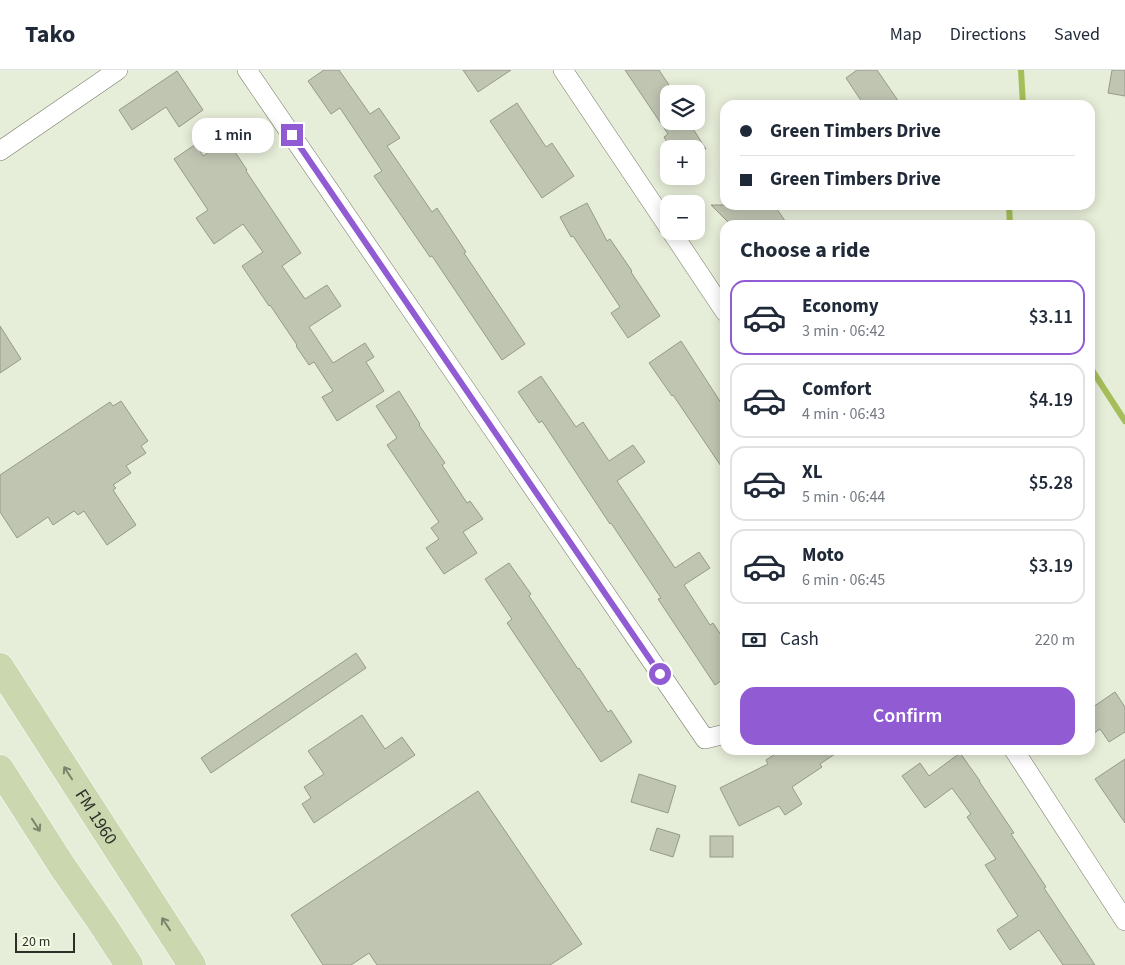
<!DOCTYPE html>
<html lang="en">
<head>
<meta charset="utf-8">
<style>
  :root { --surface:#fff; --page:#f6f6f7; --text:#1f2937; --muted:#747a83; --line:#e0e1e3; --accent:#905bd3 }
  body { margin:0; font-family:"Source Sans 3",sans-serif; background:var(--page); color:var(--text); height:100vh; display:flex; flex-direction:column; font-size:19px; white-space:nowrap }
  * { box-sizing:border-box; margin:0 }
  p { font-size:16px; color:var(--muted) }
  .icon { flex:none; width:28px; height:28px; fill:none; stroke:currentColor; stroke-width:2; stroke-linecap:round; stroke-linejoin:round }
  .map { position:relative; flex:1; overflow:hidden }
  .drawer { position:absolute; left:720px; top:150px; width:375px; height:535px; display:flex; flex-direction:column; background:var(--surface); border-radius:15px; box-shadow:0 2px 12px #0003 }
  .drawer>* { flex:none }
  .top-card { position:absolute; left:720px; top:30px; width:375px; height:110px; border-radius:15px; box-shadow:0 2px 12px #0003; display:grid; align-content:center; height:110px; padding:0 20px; background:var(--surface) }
  .tools { position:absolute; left:660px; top:15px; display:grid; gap:10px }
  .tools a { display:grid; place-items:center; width:45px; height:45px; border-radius:10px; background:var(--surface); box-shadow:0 2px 12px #0003; font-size:25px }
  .scale { position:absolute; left:15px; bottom:12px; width:60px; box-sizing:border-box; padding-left:5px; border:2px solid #2d2f27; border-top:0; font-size:14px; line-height:18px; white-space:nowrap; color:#2d2f27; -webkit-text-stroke:4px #f3fae5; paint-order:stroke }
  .end { position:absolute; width:22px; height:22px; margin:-11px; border:6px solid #905bd3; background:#fff; box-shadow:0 0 0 2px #fff }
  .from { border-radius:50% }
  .bubble { position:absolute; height:35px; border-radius:15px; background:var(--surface); box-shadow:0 2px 12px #0003; font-size:16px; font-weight:600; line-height:35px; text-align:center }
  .top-card b { display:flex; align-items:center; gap:18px; height:48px; font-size:19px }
  .top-card b+b { border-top:1px solid var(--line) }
  .top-card i { width:12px; height:12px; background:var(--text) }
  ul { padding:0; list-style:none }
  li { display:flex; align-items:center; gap:15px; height:75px; margin:0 10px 8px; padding:0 10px; border:2px solid var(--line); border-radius:15px }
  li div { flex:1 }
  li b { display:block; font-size:19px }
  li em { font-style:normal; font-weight:600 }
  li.selected { border-color:var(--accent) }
  li>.icon { width:45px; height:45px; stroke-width:1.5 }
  h2 { padding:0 20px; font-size:22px; line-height:60px }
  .pay { display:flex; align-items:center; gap:12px; height:55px; padding:0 20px; font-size:19px }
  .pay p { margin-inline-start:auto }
  .cta { display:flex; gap:10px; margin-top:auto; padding:10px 20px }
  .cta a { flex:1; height:58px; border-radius:15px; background:var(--accent); color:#fff; font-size:20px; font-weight:600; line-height:58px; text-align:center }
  header { display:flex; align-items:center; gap:30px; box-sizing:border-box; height:70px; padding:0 25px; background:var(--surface); border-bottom:1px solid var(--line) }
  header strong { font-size:24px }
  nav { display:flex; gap:28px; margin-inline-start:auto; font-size:18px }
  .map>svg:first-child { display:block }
</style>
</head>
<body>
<header>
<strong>Tako</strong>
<nav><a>Map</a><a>Directions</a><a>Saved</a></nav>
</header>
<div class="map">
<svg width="1125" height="895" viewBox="0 0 1125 895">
  <rect width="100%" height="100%" fill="#e6edd8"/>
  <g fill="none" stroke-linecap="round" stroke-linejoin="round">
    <g stroke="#a5be5a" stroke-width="6">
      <polyline points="1021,0 1023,35"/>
      <polyline points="1009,135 1010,155"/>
      <polyline points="1090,297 1125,351"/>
    </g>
  </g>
  <g fill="#bfc5b1" stroke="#959b88">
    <polygon points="324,0 339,0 370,44 379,38 400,68 387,76 432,142 437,138 466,182 464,183 525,274 502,290 432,186 430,187 374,106 382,101 340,38 331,44 308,11"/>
    <polygon points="463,0 511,0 478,22"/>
    <polygon points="625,0 659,0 675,24 669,24 669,51 688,51 706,79 671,79 664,67 668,64"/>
    <polygon points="857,0 877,0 901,35 864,35 846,8"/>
    <polygon points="1112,0 1125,0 1125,26 1108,23"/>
    <polygon points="177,1 203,40 179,57 166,37 132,60 119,40"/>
    <polygon points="517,33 546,77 552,73 574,106 542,128 490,51"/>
    <polygon points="227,70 247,100 246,101 301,183 282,196 305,229 327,215 341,236 309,257 333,293 365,273 374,287 366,292 384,321 337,351 322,327 333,321 314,292 309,295 296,276 297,275 270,235 269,236 242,196 263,182 243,154 214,174 196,148 208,140 174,89 196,74 203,86"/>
    <polygon points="587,133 607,171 610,169 632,201 631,202 660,246 628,268 611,243 620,237 573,166 571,167 560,147"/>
    <polygon points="711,135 774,135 788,155 731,155"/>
    <polygon points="0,256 21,289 0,303"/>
    <polygon points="681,271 725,339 725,402 673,325 672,326 649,293"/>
    <polygon points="541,306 576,357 583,352 609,391 633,375 645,392 617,411 675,498 699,482 710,498 684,515 710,555 713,553 725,571 725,608 715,615 658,529 661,528 611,453 610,454 542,351 539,353 518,322"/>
    <polygon points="399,321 420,354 419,355 445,393 442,395 467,433 470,431 483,449 463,462 477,483 444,504 426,478 439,469 431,458 439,452 387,375 397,368 376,336"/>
    <polygon points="121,331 148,371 141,376 146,383 126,396 131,403 113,415 116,418 113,420 136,455 107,475 84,441 78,445 74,441 53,455 48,447 17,468 0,442 0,405 110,332 113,336"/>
    <polygon points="509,493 531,524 529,526 578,599 579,598 608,642 611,640 632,672 601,692 507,553 512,549 485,509"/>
    <polygon points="356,583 366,598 211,703 201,688"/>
    <polygon points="1115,622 1125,637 1125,662 1109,672 1100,659 1090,666 1090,639"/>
    <polygon points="362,645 385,679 402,667 415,685 314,753 302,734 311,728 304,717 324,704 308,681"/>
    <polygon points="781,680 841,680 820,694 822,697 792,717 802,734 785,745 779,736 739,756 720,718 768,694 766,690"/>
    <polygon points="960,683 980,711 979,711 1014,763 1011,764 1046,817 1044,818 1095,895 1063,895 1039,860 1010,880 997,860 1018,846 985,795 996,789 967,747 971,744 952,718 925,738 902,706 920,693 929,706"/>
    <polygon points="1125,689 1125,753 1095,709"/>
    <polygon points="639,704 676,716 668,743 631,732"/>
    <polygon points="478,721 582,874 550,895 377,895 369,883 351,895 323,895 291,845"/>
    <polygon points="657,758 680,765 673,787 650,780"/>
    <rect x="710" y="766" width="23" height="21"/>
  </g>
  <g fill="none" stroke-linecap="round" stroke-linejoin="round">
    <g stroke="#757a68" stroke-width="20">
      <g id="minor">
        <polyline points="247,0 705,669 725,664"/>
        <polyline points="563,0 669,158"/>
        <polyline points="0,81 118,0"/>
        <polyline points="671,161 725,242"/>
        <polyline points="1014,680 1125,851"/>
      </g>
    </g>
    <g stroke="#fff" stroke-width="29">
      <g id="primary">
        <path id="s1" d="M0,597L192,895"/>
        <polyline points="0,699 62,796 103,855 129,895"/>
      </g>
    </g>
    <use href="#minor" stroke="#fff" stroke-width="19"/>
    <use href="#primary" stroke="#cbd7af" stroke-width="28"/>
  </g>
  <defs><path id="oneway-shaft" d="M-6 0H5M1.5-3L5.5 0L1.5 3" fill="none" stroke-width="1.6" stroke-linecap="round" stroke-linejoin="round" transform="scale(1.25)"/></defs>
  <g stroke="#7c836b">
    <use href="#oneway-shaft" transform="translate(68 703) rotate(-123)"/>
    <use href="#oneway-shaft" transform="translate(36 755) rotate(57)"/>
    <use href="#oneway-shaft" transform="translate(166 854) rotate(-123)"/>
  </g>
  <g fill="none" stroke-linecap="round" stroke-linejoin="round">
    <polyline stroke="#905bd3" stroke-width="6" points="292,65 660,604"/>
  </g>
  <g text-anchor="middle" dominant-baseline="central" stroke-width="4" stroke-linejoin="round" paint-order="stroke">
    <g font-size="18" fill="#2d2f27" stroke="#f3fae5">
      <text stroke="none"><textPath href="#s1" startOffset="178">FM 1960</textPath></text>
    </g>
  </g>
</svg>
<div class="tools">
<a><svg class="icon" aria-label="layers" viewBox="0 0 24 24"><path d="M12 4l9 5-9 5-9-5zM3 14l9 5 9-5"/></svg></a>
<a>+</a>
<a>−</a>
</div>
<div class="scale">20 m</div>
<i class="end from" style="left:660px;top:604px"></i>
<i class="end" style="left:292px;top:65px"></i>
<div class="bubble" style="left:192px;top:48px;width:82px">1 min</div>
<div class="top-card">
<b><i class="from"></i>Green Timbers Drive</b>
<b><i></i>Green Timbers Drive</b>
</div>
<section class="drawer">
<h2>Choose a ride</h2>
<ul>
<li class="selected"><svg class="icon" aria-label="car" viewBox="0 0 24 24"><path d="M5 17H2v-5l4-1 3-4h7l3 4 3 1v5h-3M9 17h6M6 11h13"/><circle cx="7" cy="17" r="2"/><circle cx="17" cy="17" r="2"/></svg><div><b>Economy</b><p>3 min · 06:42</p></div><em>$3.11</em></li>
<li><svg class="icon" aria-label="car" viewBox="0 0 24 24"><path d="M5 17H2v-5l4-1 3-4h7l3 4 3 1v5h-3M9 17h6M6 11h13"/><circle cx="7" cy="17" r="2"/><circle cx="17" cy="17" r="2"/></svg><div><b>Comfort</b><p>4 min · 06:43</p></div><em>$4.19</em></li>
<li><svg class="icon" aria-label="car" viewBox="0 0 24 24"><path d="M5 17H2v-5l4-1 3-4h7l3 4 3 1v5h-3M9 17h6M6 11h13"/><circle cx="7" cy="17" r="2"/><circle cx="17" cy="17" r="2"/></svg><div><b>XL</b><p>5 min · 06:44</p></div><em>$5.28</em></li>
<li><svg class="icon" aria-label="car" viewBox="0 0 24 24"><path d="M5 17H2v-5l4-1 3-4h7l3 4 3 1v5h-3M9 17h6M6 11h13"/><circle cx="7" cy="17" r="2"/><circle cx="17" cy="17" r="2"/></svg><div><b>Moto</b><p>6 min · 06:45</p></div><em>$3.19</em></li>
</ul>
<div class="pay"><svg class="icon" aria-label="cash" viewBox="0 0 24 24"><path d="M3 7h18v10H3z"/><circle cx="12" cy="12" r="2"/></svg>Cash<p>220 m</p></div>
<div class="cta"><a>Confirm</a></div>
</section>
</div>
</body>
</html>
